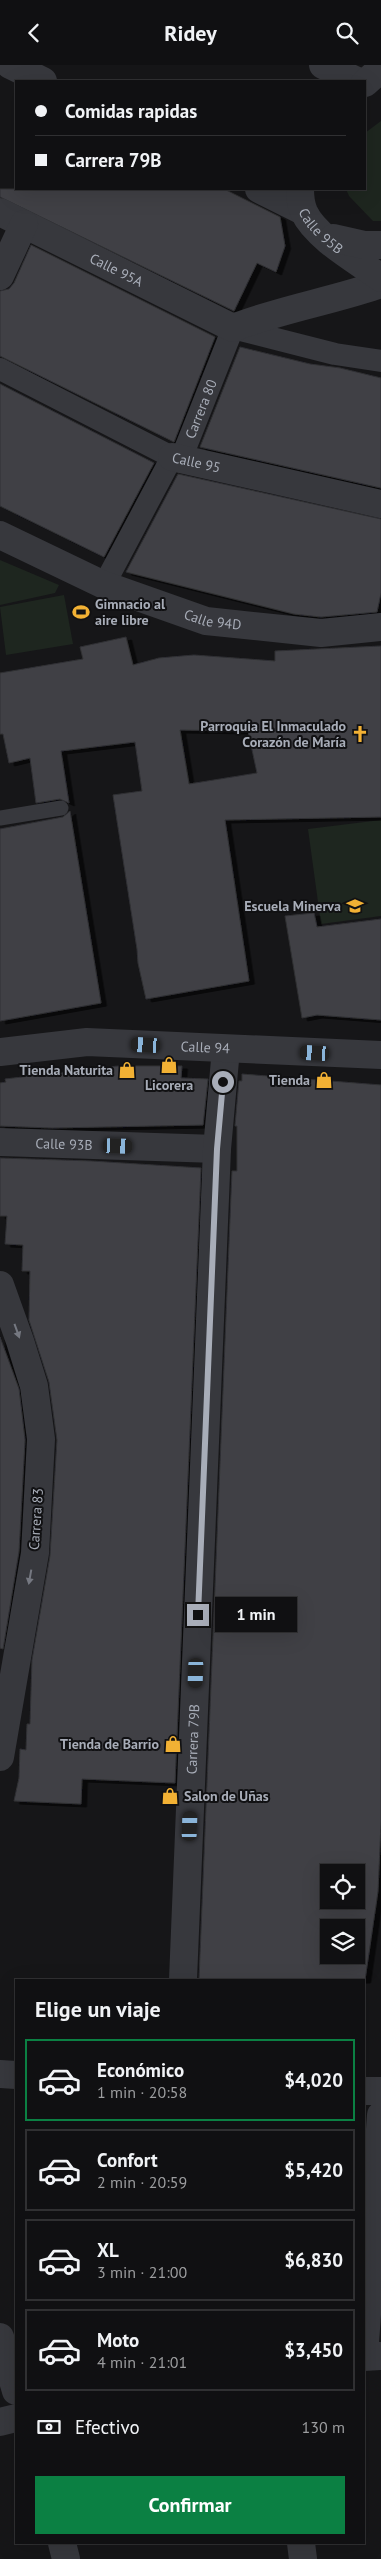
<!DOCTYPE html>
<html lang="es">
<head>
<meta charset="utf-8">
<style>
  :root { --surface:#101012; --page:#1e1e20; --text:#f1f3f6; --muted:#9c9d9f; --line:#303032; --accent:#0b8043 }
  body { margin:0; font-family:"PT Sans",sans-serif; background:var(--page); color:var(--text); height:100vh; display:flex; flex-direction:column; font-size:19px; white-space:nowrap }
  * { box-sizing:border-box; margin:0 }
  p { font-size:16px; color:var(--muted) }
  .icon { flex:none; width:28px; height:28px; fill:none; stroke:currentColor; stroke-width:2; stroke-linecap:round; stroke-linejoin:round }
  .map { position:relative; flex:1; overflow:hidden }
  .drawer { position:absolute; left:15px; top:1914px; width:350px; height:565px; display:flex; flex-direction:column; background:var(--surface); border-radius:0px; box-shadow:0 5px 20px #0002,0 0 0 1px var(--line) }
  .drawer>* { flex:none }
  .guide { position:absolute; left:15px; top:15px; width:351px; height:110px; border-radius:0px; box-shadow:0 5px 20px #0002,0 0 0 1px var(--line); display:grid; align-content:center; height:110px; padding:0 20px; background:var(--surface) }
  .fabs { position:absolute; left:320px; top:1799px; display:grid; gap:10px }
  .fabs a { display:grid; place-items:center; width:45px; height:45px; border-radius:0px; background:var(--surface); box-shadow:0 5px 20px #0002,0 0 0 1px var(--line); font-size:25px }
  .end { position:absolute; width:22px; height:22px; margin:-11px; border:6px solid #a8adb8; background:#111; box-shadow:0 0 0 2px #111 }
  .from { border-radius:50% }
  .bubble { position:absolute; height:35px; border-radius:0px; background:var(--surface); box-shadow:0 5px 20px #0002,0 0 0 1px var(--line); font-size:16px; font-weight:700; line-height:35px; text-align:center }
  .car { position:absolute; width:15px; height:30px; margin:-15px -8px; border-radius:6px; box-shadow:0 0 4px 1px #0007; background:linear-gradient(#222 24%,#8ab4d8 0 40%,#222 0 76%,#8ab4d8 0 86%,#222 0) }
  .guide b { display:flex; align-items:center; gap:18px; height:48px; font-size:19px }
  .guide b+b { border-top:1px solid var(--line) }
  .guide i { width:12px; height:12px; background:var(--text) }
  ul { padding:0; list-style:none }
  li { display:flex; align-items:center; gap:15px; height:82px; margin:0 10px 8px; padding:0 10px; border:2px solid var(--line); border-radius:0px }
  li div { flex:1 }
  li b { display:block; font-size:19px }
  li em { font-style:normal; font-weight:700 }
  li.current { border-color:var(--accent) }
  li>.icon { width:45px; height:45px; stroke-width:1.5 }
  h2 { padding:0 20px; font-size:22px; line-height:60px }
  .pay { display:flex; align-items:center; gap:12px; height:55px; padding:0 20px; font-size:19px }
  .pay p { margin-inline-start:auto }
  .button { display:flex; gap:10px; margin-top:auto; padding:10px 20px }
  .button a { flex:1; height:58px; border-radius:0px; background:var(--accent); color:#fff; font-size:20px; font-weight:700; line-height:58px; text-align:center }
  header { display:flex; justify-content:space-between; align-items:center; height:65px; padding:0 20px; background:var(--surface); font-size:22px; font-weight:700 }
  .map>svg:first-child { display:block }
</style>
</head>
<body>
<header><svg class="icon" aria-label="back" viewBox="0 0 24 24"><path d="M15 5l-7 7 7 7"/></svg>Ridey<svg class="icon" aria-label="search" viewBox="0 0 24 24"><circle cx="10" cy="10" r="6"/><path d="M15 15l6 6"/></svg></header>
<div class="map">
<svg width="381" height="2494" viewBox="0 0 381 2494">
  <defs>
    <filter id="shadow"><feDropShadow dx="5.5" dy="3" stdDeviation="0" flood-color="#0009"/></filter>
  </defs>
  <rect width="100%" height="100%" fill="#161618"/>
  <g fill="#1e261f">
    <polygon points="381,56 381,156 373,156 349,131 346,124 365,124 365,68"/>
    <polygon points="0,495 59,520 55,528 0,540"/>
    <polygon points="64,530 73,579 6,590 0,542"/>
    <polygon points="381,755 381,851 321,859 308,764"/>
  </g>
  <g fill="#404145" stroke="#303034" fill-rule="evenodd" filter="url(#shadow)">
    <polygon points="0,124 224,124 280,152 285,181 276,207 257,198 234,246 0,132"/>
    <polygon points="31,180 215,272 174,377 0,291 0,226 9,224 14,218"/>
    <polygon points="240,282 310,299 340,303 381,313 381,423 200,382"/>
    <polygon points="0,319 154,398 104,492 0,441"/>
    <polygon points="178,409 381,454 381,528 377,547 321,552 294,549 126,507"/>
    <path d="M126,572L133,600L159,593L194,590L275,596V586L381,581V752L225,755L249,916L146,934L138,898L137,884L113,730L142,726L135,677L61,686L69,738L60,734L36,738L30,693L9,698L3,669H0V608L83,594L80,582ZM180,665L248,666L257,708L189,719Z"/>
    <polygon points="70,746 101,938 0,956 0,764 63,752"/>
    <polygon points="314,848 317,862 381,854 381,955 317,950 302,953 285,851"/>
    <polygon points="118,1001 182,1001 181,1013 208,1014 203,1060 52,1063 0,1061 0,1018 6,1017 5,1014"/>
    <path d="M242,1009L381,1020V1757L378,1826L365,1915H199L232,1106H237V1061H235L239,1016H242ZM329,1808H356V1835H329ZM329,1862H356V1890H329Z"/>
    <polygon points="0,1093 91,1096 201,1103 175,1718 82,1714 81,1739 14,1736 19,1713 20,1684 26,1685 27,1659 30,1659 32,1595 50,1491 57,1375 49,1317 29,1255 30,1206 22,1206 23,1180 5,1179 7,1151 0,1151"/>
    <polygon points="0,1272 19,1324 25,1375 19,1486 3,1584 0,1583"/>
  </g>
  <g fill="none" stroke-linecap="round" stroke-linejoin="round">
    <polyline stroke="#37383d" stroke-width="15" points="0,753 61,743"/>
    <g stroke="#37383d" stroke-width="22">
      <polyline points="0,304 172,392"/>
      <path id="s1" d="M104,520L172,392L181,394L233,263L335,289L381,296"/>
    </g>
    <g stroke="#37383d" stroke-width="28">
      <polyline points="10,0 43,16"/>
      <polyline points="323,0 357,16"/>
      <polyline points="259,124 303,146"/>
      <path id="s2" d="M0,147L233,263C281,244 333,236 381,219"/>
      <polyline points="0,211 24,159"/>
      <path id="s3" d="M172,392L381,439"/>
      <path id="s4" d="M0,470L104,520L206,556L321,568L381,562"/>
      <path id="s5" d="M0,1077L217,1084"/>
      <path id="s6" d="M183,1915L217,1084L226,984"/>
      <polyline points="381,2050 364,2292 381,2291"/>
      <polyline points="0,2357 16,2353"/>
      <polyline points="301,2478 303,2494"/>
    </g>
    <g stroke="#37383d" stroke-width="28">
      <polyline points="365,18 381,4"/>
      <path id="s7" d="M300,124C300,131 301,140 304,147C316,173 358,196 381,213"/>
      <polyline points="333,173 364,180 381,180"/>
      <path id="s8" d="M0,987L87,977L381,990"/>
      <polyline points="0,1220 20,1276 34,1321 41,1374 35,1488 0,1692"/>
      <polyline points="0,2009 16,2010"/>
      <polyline points="364,2026 381,2026"/>
      <polyline points="0,2272 16,2326"/>
      <polyline points="62,2478 66,2494"/>
    </g>
  </g>
  <defs><path id="oneway-solid" d="M-6-.8H1V-3.2L6.5 0L1 3.2V.8H-6Z" transform="scale(1.25)"/></defs>
  <g fill="#757881">
    <use href="#oneway-solid" transform="translate(17 1266) rotate(70)"/>
    <use href="#oneway-solid" transform="translate(30 1512) rotate(100)"/>
  </g>
  <g fill="none" stroke-linecap="round" stroke-linejoin="round">
    <polyline stroke="#a8adb8" stroke-width="6" points="198,1550 217,1084 223,1017"/>
  </g>
  <defs>
    <g id="stadium-bare" transform="scale(1.35)"><path d="M0-5a6.5 5 0 1 0 0 10a6.5 5 0 1 0 0-10ZM-3.5-1.8h7v3.6h-7Z" fill="#f2b134" stroke="#111113" stroke-width="2.5" paint-order="stroke"/></g>
    <g id="church-bare" transform="scale(1.35)"><path d="M-1.2-6h2.4v3.5h3.3v2.4h-3.3V6h-2.4V-.1h-3.3v-2.4h3.3Z" fill="#f2b134" stroke="#111113" stroke-width="2.5" paint-order="stroke"/></g>
    <g id="school-bare" transform="scale(1.35)"><path d="M0-5L7-2L0 1L-7-2ZM-4 1L0 2.5L4 1V4Q0 6-4 4Z" fill="#f2b134" stroke="#111113" stroke-width="2.5" paint-order="stroke"/></g>
    <g id="shop-bare" transform="scale(1.35)"><path d="M-5-2.5h2.3a2.7 3.5 0 0 1 5.4 0H5L5.5 6h-11ZM-1.5-2.5h3a1.5 2.3 0 0 0-3 0Z" fill="#f2b134" stroke="#111113" stroke-width="2.5" paint-order="stroke"/></g>
  </defs>
  <g fill-rule="evenodd">
    <use href="#stadium-bare" x="81" y="547"/>
    <use href="#church-bare" x="360" y="669"/>
    <use href="#school-bare" x="355" y="841"/>
    <use href="#shop-bare" x="169" y="1000"/>
    <use href="#shop-bare" x="127" y="1005"/>
    <use href="#shop-bare" x="324" y="1015"/>
    <use href="#shop-bare" x="173" y="1679"/>
    <use href="#shop-bare" x="170" y="1731"/>
  </g>
  <g text-anchor="middle" dominant-baseline="central" stroke-width="4" stroke-linejoin="round" paint-order="stroke">
    <g font-size="14" fill="#a8adb8" stroke="#111113">
      <text stroke="none"><textPath href="#s7" startOffset="49">Calle 95B</textPath></text>
      <text stroke="none"><textPath href="#s2" startOffset="130">Calle 95A</textPath></text>
      <text stroke="none"><textPath href="#s1" startOffset="208">Carrera 80</textPath></text>
      <text stroke="none"><textPath href="#s3" startOffset="25">Calle 95</textPath></text>
      <text stroke="none"><textPath href="#s4" startOffset="230">Calle 94D</textPath></text>
      <text stroke="none"><textPath href="#s8" startOffset="206">Calle 94</textPath></text>
      <text stroke="none"><textPath href="#s5" startOffset="64">Calle 93B</textPath></text>
      <text transform="translate(36 1454) rotate(-86)">Carrera 83</text>
      <text stroke="none"><textPath href="#s6" startOffset="241">Carrera 79B</textPath></text>
    </g>
    <g font-size="14" font-weight="bold" fill="#a8adb8" stroke="#111113" text-anchor="end">
      <text x="95" y="539" text-anchor="start">Gimnacio al<tspan x="95" dy="16">aire libre</tspan></text>
      <text x="346" y="661">Parroquia El Inmaculado<tspan x="346" dy="16">Corazón de María</tspan></text>
      <text x="341" y="841">Escuela Minerva</text>
      <text x="113" y="1005">Tienda Naturita</text>
      <text x="310" y="1015">Tienda</text>
      <text x="169" y="1020" text-anchor="middle">Licorera</text>
      <text x="159" y="1679">Tienda de Barrio</text>
      <text x="184" y="1731" text-anchor="start">Salon de Uñas</text>
    </g>
  </g>
</svg>
<div class="fabs">
<a><svg class="icon" aria-label="locate" viewBox="0 0 24 24"><circle cx="12" cy="12" r="6"/><path d="M12 2v4M12 18v4M2 12h4M18 12h4"/></svg></a>
<a><svg class="icon" aria-label="layers" viewBox="0 0 24 24"><path d="M12 4l9 5-9 5-9-5zM3 14l9 5 9-5"/></svg></a>
</div>
<i class="end from" style="left:223px;top:1017px"></i>
<i class="end" style="left:198px;top:1550px"></i>
<div class="bubble" style="left:215px;top:1532px;width:82px">1 min</div>
<i class="car" style="left:146px;top:980px;rotate:273deg"></i>
<i class="car" style="left:315px;top:988px;rotate:273deg"></i>
<i class="car" style="left:118px;top:1081px;rotate:92deg"></i>
<i class="car" style="left:196px;top:1608px;rotate:182deg"></i>
<i class="car" style="left:190px;top:1761px;rotate:2deg"></i>
<div class="guide">
<b><i class="from"></i>Comidas rapidas</b>
<b><i></i>Carrera 79B</b>
</div>
<section class="drawer">
<h2>Elige un viaje</h2>
<ul>
<li class="current"><svg class="icon" aria-label="car" viewBox="0 0 24 24"><path d="M5 17H2v-5l4-1 3-4h7l3 4 3 1v5h-3M9 17h6M6 11h13"/><circle cx="7" cy="17" r="2"/><circle cx="17" cy="17" r="2"/></svg><div><b>Económico</b><p>1 min · 20:58</p></div><em>$4,020</em></li>
<li><svg class="icon" aria-label="car" viewBox="0 0 24 24"><path d="M5 17H2v-5l4-1 3-4h7l3 4 3 1v5h-3M9 17h6M6 11h13"/><circle cx="7" cy="17" r="2"/><circle cx="17" cy="17" r="2"/></svg><div><b>Confort</b><p>2 min · 20:59</p></div><em>$5,420</em></li>
<li><svg class="icon" aria-label="car" viewBox="0 0 24 24"><path d="M5 17H2v-5l4-1 3-4h7l3 4 3 1v5h-3M9 17h6M6 11h13"/><circle cx="7" cy="17" r="2"/><circle cx="17" cy="17" r="2"/></svg><div><b>XL</b><p>3 min · 21:00</p></div><em>$6,830</em></li>
<li><svg class="icon" aria-label="car" viewBox="0 0 24 24"><path d="M5 17H2v-5l4-1 3-4h7l3 4 3 1v5h-3M9 17h6M6 11h13"/><circle cx="7" cy="17" r="2"/><circle cx="17" cy="17" r="2"/></svg><div><b>Moto</b><p>4 min · 21:01</p></div><em>$3,450</em></li>
</ul>
<div class="pay"><svg class="icon" aria-label="cash" viewBox="0 0 24 24"><path d="M3 7h18v10H3z"/><circle cx="12" cy="12" r="2"/></svg>Efectivo<p>130 m</p></div>
<div class="button"><a>Confirmar</a></div>
</section>
</div>
</body>
</html>
